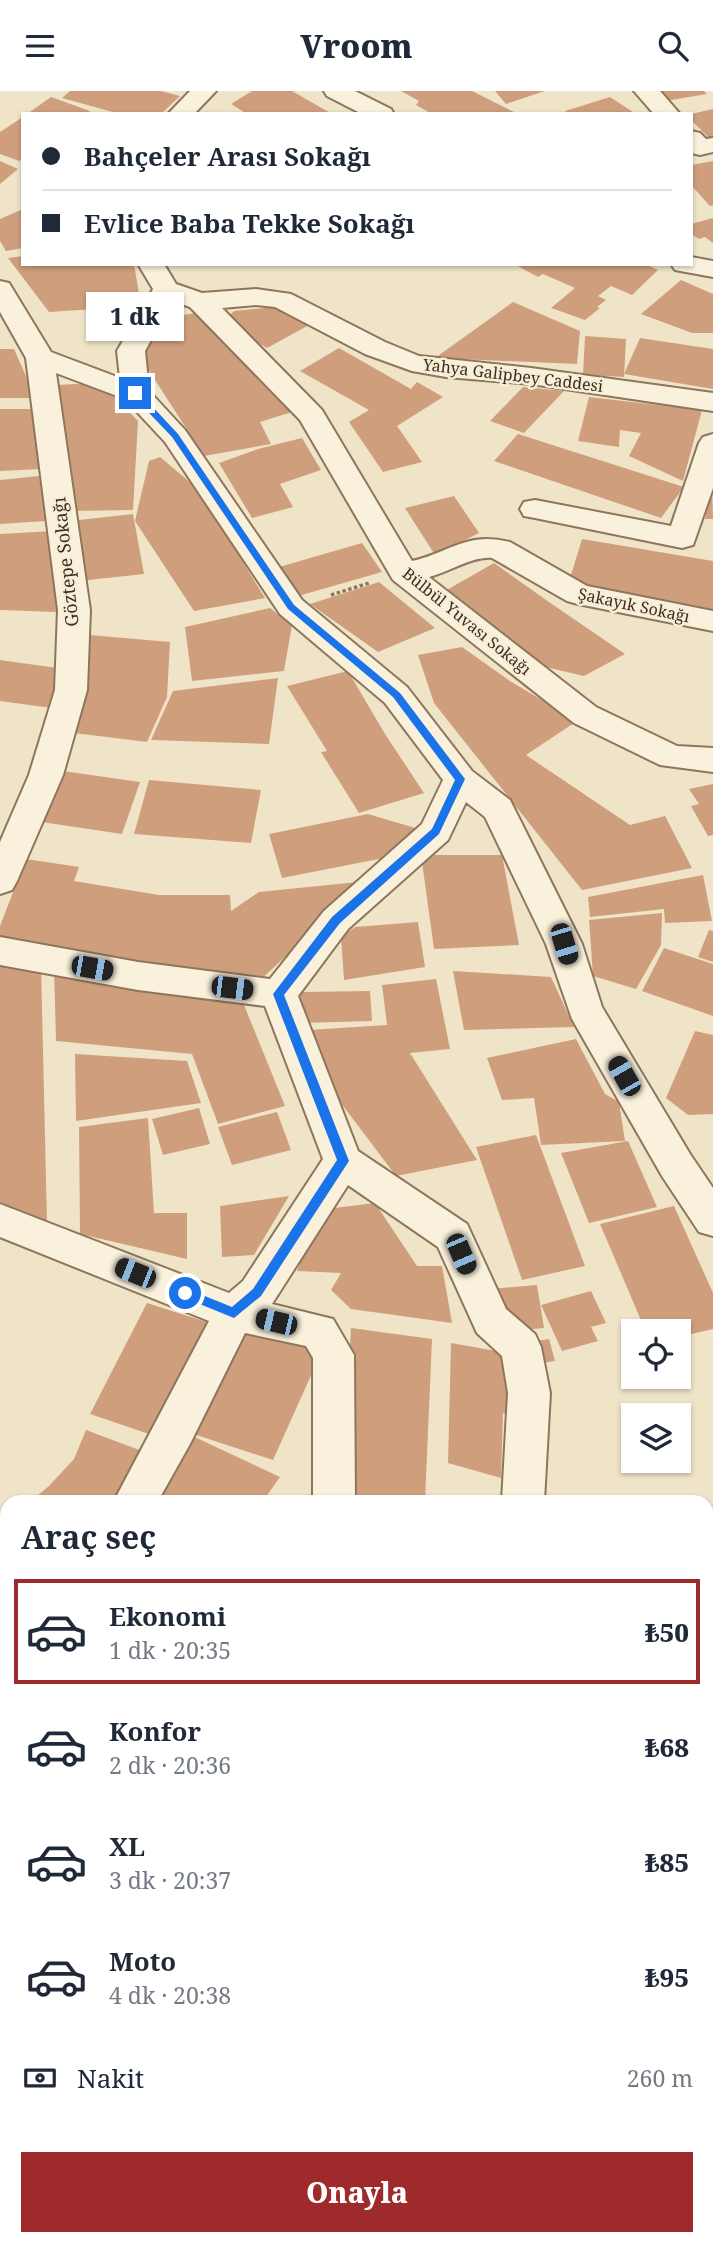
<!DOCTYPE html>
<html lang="tr">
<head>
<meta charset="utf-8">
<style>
  :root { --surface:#fff; --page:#f6f6f7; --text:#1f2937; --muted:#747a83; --line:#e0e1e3; --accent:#9e2a2b }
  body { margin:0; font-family:"Noto Serif",serif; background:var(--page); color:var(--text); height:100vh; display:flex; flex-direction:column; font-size:26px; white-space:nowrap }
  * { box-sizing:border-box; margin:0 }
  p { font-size:23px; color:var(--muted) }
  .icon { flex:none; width:38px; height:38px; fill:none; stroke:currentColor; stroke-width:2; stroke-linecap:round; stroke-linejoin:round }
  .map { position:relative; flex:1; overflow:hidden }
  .details { position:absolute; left:0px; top:1404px; width:714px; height:751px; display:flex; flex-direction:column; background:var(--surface); border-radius:21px 21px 0 0; box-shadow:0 2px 5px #0004 }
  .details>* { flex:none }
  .hud { position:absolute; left:21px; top:21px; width:672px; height:154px; border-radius:0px; box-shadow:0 2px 5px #0004; display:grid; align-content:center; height:154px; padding:0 21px; background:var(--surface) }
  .fabs { position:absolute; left:621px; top:1228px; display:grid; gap:14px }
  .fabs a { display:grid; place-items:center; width:70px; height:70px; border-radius:0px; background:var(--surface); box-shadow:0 2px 5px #0004; font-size:35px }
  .end { position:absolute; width:32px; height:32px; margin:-16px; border:9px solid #1a73e8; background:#fff; box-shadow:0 0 0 4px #fff }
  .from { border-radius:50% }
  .bubble { position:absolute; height:49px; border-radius:0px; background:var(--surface); box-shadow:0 2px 5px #0004; font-size:23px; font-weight:800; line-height:49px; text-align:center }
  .car { position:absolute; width:21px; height:42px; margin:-21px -10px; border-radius:9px; box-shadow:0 0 5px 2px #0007; background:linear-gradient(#222 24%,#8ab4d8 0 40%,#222 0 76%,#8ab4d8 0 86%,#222 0) }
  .hud b { display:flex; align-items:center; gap:24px; height:66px; font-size:26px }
  .hud b+b { border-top:2px solid var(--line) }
  .hud i { width:18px; height:18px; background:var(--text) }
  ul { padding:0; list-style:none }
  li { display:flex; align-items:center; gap:21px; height:105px; margin:0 14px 10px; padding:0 7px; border:4px solid transparent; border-radius:0px }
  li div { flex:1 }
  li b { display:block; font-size:26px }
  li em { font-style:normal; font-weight:800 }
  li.selected { border-color:var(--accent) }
  li>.icon { width:63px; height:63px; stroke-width:1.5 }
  h2 { padding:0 21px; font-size:32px; line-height:84px }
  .pay { display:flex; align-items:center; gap:18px; height:77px; padding:0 21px; font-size:26px }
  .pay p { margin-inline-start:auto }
  .button { display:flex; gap:14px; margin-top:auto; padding:14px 21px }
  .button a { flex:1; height:80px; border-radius:0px; background:var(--accent); color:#fff; font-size:28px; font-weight:800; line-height:80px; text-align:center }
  header { display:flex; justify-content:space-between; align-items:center; height:91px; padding:0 21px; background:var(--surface); font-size:32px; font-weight:800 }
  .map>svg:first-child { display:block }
</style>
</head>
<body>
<header><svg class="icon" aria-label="menu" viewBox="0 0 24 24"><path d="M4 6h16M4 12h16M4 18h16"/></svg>Vroom<svg class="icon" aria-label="search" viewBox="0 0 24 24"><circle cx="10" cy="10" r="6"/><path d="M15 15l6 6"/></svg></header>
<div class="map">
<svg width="713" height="2153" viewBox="0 0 713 2153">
  <rect width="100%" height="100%" fill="#f0e4c8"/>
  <g fill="#cf9f7d">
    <polygon points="70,0 161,0 180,5 161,23 120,23 62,7"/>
    <polygon points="252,0 292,0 332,23 247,23 231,13"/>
    <polygon points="401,0 472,0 518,23 432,23 416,14 419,10"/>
    <polygon points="495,0 545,0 506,13"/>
    <polygon points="654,0 704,0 707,3 665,10"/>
    <polygon points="51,6 90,20 86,23 27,23"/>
    <polygon points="610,6 636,23 568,23 565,20"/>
    <polygon points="713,18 713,47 710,48 691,29 691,23"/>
    <polygon points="23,26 23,67 19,70 0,63 0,41"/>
    <polygon points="0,70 18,78 0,93"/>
    <polygon points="713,70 713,114 710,115 691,94 691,74"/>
    <polygon points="23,118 23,157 6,160 0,150 0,128"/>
    <polygon points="713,127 713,152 705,146 699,148 691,143 691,133"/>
    <polygon points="23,165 23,173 134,173 141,215 49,221 8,167"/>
    <polygon points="514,173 645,173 658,179 632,204 611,195 598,205 606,209 597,216 600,217 585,229 551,217 575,197 543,183 538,186"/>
    <polygon points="681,189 713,203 713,242 692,242 641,223"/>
    <polygon points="513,211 580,240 577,273 435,267"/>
    <polygon points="273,216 311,233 267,257 223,231 234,220"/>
    <polygon points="196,222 292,321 260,331 271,353 204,365 137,261 162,227"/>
    <polygon points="585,245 626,248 624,286 583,284"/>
    <polygon points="640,247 713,258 713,298 624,283"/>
    <polygon points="339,257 411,298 417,291 443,306 397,335 422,371 383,381 349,331 369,319 300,280"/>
    <polygon points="0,258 14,258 26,285 32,307 0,307"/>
    <polygon points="101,292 138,330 133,419 71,420 54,294"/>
    <polygon points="523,296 564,300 524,342 490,330"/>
    <polygon points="589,306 702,319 683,390 629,365 641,342 620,339 619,356 578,350"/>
    <polygon points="0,318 36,318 41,378 0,380"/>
    <polygon points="518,343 565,358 684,396 661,427 494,370"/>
    <polygon points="302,347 321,379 280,393 293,416 252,427 219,372 258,358"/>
    <polygon points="160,366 197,397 265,507 194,520 135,430 149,370"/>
    <polygon points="39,385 46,430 0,433 0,389"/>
    <polygon points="712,393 713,428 705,428"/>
    <polygon points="454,405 479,442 435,464 405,417"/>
    <polygon points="133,423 144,483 79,490 70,430"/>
    <polygon points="54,440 56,521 0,519 0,443"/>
    <polygon points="582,448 713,470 713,522 567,497"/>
    <polygon points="362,452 382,481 298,505 279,476"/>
    <polygon points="494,472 549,511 625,563 584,585 541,575 445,500"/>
    <polygon points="379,491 435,537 378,561 310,513"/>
    <polygon points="270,517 292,534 284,580 192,590 185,536"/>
    <polygon points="90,544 170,551 167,606 147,651 66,641"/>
    <polygon points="462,556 510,590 577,630 526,664 630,734 665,725 692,777 582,799 434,612 418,564"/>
    <polygon points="0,569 65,578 52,617 0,610"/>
    <polygon points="348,580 385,643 424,702 359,722 321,661 327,660 287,595"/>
    <polygon points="278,587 269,653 151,649 173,600"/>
    <polygon points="56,679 140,691 122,743 35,730"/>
    <polygon points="149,689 261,699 251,752 134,743"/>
    <polygon points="713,693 713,744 708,745 691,715 699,713 689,698"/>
    <polygon points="368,723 422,739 399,764 282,787 269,743"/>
    <polygon points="421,764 502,764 519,854 434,858"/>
    <polygon points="26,768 79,776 74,790 159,804 230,804 231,820 259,801 368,790 259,890 0,848 0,835"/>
    <polygon points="703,784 712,830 665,832 664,818 590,826 588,806"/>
    <polygon points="662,822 661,854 636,898 593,885 589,829"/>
    <polygon points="418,831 425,876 344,889 341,846 355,836"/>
    <polygon points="709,839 713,840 713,871 698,866"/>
    <polygon points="664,857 713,873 713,925 642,900"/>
    <polygon points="0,867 41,872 47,1132 0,1111"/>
    <polygon points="54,878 240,904 285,1015 218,1033 192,963 56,950"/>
    <polygon points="453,880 551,886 574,936 464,939"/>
    <polygon points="436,888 450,958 410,962 477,1069 396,1085 319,983 309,939 387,934 382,894"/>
    <polygon points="370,900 372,930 299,932 301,901"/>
    <polygon points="695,940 713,944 713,1023 688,1024 666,1007"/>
    <polygon points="576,948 605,1003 619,1011 625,1050 541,1054 534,1007 502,1009 487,967"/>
    <polygon points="75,963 187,970 201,1012 76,1030"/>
    <polygon points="199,1017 210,1053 163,1064 152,1028"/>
    <polygon points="277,1021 291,1059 232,1074 218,1036"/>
    <polygon points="148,1027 154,1122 187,1122 187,1168 80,1143 79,1036"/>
    <polygon points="536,1044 585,1175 522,1189 476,1056"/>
    <polygon points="628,1050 657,1116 589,1132 561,1062"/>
    <polygon points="289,1105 254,1164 222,1166 220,1115"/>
    <polygon points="375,1112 417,1175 442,1175 452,1232 351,1218 331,1199 341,1182 297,1180 318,1119"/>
    <polygon points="674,1115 713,1202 713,1238 679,1246 679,1241 646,1241 600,1133"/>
    <polygon points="537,1194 544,1237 509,1240 479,1199"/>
    <polygon points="591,1200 606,1232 591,1236 598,1250 562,1260 541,1214"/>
    <polygon points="147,1212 210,1232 155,1345 90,1323"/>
    <polygon points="238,1233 322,1260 273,1369 187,1341"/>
    <polygon points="351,1237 432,1248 425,1410 341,1410"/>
    <polygon points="549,1248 555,1270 534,1273 529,1251"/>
    <polygon points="451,1252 518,1264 524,1324 503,1322 501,1387 448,1372"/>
    <polygon points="86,1339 150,1363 125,1410 31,1410 49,1395 74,1368"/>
    <polygon points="184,1341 280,1386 263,1410 143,1410"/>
    <polygon points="0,1611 7,1627 7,1672 0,1676"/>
    <polygon points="707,1826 713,1829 713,1959 707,1955"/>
    <polygon points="0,1845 7,1849 7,1889 0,1902"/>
    <polygon points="7,1950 7,2093 0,2089 0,1964"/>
    <polygon points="707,1989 713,1994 713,2061 707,2056"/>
    <polygon points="707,2067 713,2071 713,2153 627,2153 621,2147 707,2147"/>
  </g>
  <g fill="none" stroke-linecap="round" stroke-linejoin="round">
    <g stroke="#8d765c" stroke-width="4">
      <g id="minor">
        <polygon points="190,0 216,0 194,23 168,23"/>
        <polygon points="324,0 355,0 391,18 394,23 362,23 327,5"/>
        <polygon points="634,0 660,0 680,23 654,23"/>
        <polygon points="691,40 700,42 706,48 713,47 713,61 700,64 691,62"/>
        <polygon points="691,166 713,170 713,186 675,179 671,173 691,173"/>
        <path d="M138,173H164L176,193L202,202L256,198L291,203L385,251L419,265L531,277L713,302V320L531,293L446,286L412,280L365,263L275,216L256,214L222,217L322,319L412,470C451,461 467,440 510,451L587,495L713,520V540L578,513L567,510L492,467C473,465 449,481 429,486L596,616L677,655L713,657V681L660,674L574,632L393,489L300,329L190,216L173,210L145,260L149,300L185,339L302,509L407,596L472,680L510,709L582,853L602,916L690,1063L713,1097V1145L699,1141L662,1085L572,928L546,853L485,726L466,711L448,749L348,838L298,905L358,1060L467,1133L506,1218L535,1243L541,1256L550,1302L544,1410H502L508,1302L502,1265L477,1242L438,1156L348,1094L272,1213L333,1228L354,1264L355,1410H313V1267L306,1255L245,1242L190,1353L158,1410H114L209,1230L0,1146V1113L229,1202L243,1190L323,1068L265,915L138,899L0,874V846L138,871L270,888L324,820L422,733L443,689L385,612L280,523L165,351L125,308L56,282L90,519L87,599L63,684L17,790L12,799L0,803V751L29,684L55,599L58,519L26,267L0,221V190L9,192L51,261L120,287L117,260L153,198Z"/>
        <polygon points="713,343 713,397 693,454 682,457 535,427 524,425 520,418 524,411 535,409 671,435 699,352 703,346"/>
        <polygon points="0,1517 7,1520 7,1583 0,1581"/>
        <polygon points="707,1727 713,1729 713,1777 707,1775"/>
        <rect x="0" y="1749" width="7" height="48"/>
        <polygon points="228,2147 280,2147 282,2153 230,2153"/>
      </g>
    </g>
    <polyline stroke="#8d765c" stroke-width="3.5" stroke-dasharray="3.5 2.5" stroke-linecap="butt" points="331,504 369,492"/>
    <polyline stroke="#8d765c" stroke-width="5" stroke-dasharray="6 4.5" stroke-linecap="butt" points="420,2153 434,2147"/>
    <use href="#minor" fill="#faf1dc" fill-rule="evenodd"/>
  </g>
  <polygon fill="#1a73e8" points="132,300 138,300 178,343 294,514 400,602 465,688 439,743 340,832 284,904 349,1070 261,1205 234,1227 180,1205 180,1198 185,1197 232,1216 253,1198 337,1069 273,903 332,826 432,738 455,689 393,606 288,518 172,346 132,304"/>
  <g text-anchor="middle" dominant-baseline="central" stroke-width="5" stroke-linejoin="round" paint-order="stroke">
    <g font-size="16" fill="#3d2e20" stroke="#f7eed8">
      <text transform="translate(513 284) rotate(7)">Yahya Galipbey Caddesi</text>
      <text transform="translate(634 514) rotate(12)">Şakayık Sokağı</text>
      <text transform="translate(467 530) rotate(39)">Bülbül Yuvası Sokağı</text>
    </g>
    <g font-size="18" fill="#3d2e20" stroke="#f7eed8">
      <text transform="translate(65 471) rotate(-96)">Göztepe Sokağı</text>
    </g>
  </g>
</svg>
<div class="fabs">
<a><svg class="icon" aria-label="locate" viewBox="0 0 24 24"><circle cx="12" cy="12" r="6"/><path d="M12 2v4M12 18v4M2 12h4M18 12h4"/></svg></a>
<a><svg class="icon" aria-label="layers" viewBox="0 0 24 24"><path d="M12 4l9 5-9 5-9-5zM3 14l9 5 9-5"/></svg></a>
</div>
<i class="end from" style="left:185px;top:1202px"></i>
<i class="end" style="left:135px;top:302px"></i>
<div class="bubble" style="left:86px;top:201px;width:98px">1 dk</div>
<i class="car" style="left:564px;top:853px;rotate:163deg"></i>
<i class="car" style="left:92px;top:877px;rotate:100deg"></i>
<i class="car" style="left:232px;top:897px;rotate:97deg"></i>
<i class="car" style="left:624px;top:985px;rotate:330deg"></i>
<i class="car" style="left:461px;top:1163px;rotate:157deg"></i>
<i class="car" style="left:135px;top:1182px;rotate:292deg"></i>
<i class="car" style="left:276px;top:1231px;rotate:283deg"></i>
<div class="hud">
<b><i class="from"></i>Bahçeler Arası Sokağı</b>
<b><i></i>Evlice Baba Tekke Sokağı</b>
</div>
<section class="details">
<h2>Araç seç</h2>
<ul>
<li class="selected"><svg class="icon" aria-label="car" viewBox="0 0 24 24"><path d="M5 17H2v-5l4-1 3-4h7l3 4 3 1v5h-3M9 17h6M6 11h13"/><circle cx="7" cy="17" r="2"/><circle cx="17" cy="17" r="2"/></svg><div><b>Ekonomi</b><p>1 dk · 20:35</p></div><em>₺50</em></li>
<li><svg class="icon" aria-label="car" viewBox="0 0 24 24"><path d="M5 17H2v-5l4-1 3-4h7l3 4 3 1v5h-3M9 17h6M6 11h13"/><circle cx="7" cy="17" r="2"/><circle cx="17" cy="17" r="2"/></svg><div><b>Konfor</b><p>2 dk · 20:36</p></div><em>₺68</em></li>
<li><svg class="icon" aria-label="car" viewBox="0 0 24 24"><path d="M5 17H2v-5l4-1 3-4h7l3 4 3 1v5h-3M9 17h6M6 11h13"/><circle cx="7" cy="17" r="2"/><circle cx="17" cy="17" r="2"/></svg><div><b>XL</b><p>3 dk · 20:37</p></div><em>₺85</em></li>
<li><svg class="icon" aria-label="car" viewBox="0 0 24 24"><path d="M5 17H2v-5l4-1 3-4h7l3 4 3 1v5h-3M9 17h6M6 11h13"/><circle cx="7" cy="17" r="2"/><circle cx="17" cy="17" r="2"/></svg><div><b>Moto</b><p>4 dk · 20:38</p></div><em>₺95</em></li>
</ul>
<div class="pay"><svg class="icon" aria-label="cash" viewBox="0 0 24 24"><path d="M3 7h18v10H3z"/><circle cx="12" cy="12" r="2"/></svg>Nakit<p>260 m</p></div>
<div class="button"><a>Onayla</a></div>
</section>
</div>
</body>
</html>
